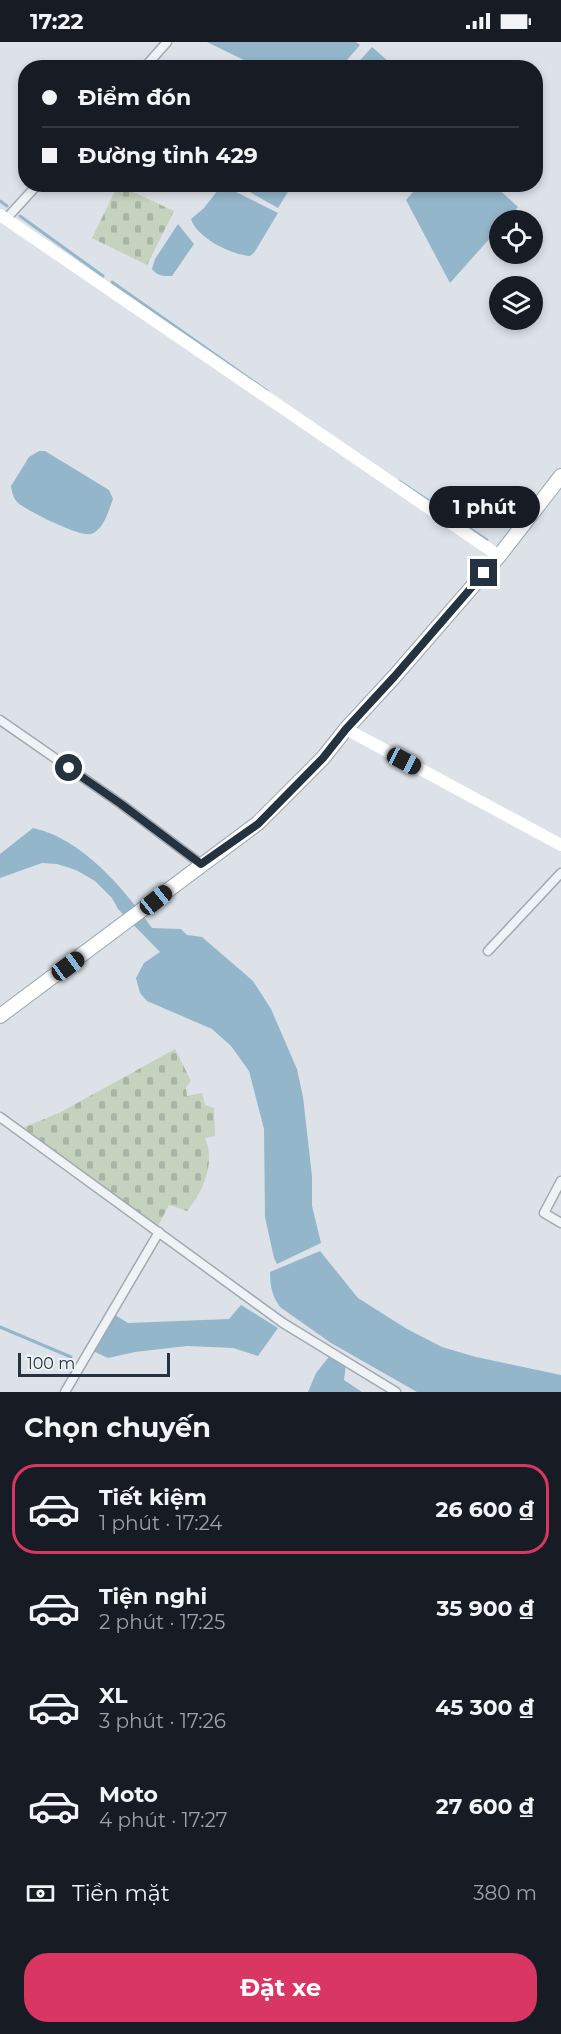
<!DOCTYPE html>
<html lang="vi">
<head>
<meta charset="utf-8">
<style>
  :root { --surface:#171b24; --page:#242831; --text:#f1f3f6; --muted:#9ea1a6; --line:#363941; --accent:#d93664 }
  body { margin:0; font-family:Montserrat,sans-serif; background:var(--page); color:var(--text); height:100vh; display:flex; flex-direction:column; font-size:22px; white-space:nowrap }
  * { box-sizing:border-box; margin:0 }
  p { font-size:20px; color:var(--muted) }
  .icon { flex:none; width:33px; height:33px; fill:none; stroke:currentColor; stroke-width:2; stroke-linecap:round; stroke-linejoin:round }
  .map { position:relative; height:1350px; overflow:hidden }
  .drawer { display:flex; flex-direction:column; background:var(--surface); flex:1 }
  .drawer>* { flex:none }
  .hud { position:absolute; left:18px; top:18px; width:525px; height:132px; border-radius:24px; box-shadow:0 3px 9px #0003; display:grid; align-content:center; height:132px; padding:0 24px; background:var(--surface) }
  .tools { position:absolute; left:489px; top:168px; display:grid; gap:12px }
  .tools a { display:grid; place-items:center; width:54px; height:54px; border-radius:50%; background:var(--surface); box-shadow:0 3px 9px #0003; font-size:30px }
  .scale { position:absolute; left:18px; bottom:15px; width:152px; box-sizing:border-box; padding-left:6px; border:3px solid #25323f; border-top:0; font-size:16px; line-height:21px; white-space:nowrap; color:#25323f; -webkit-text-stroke:4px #ecf1f5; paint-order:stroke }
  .end { position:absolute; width:27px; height:27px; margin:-14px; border:8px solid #25323f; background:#fff; box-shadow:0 0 0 3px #fff }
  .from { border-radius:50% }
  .bubble { position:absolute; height:42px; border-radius:21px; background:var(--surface); box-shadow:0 3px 9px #0003; font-size:20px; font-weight:700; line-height:42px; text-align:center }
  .car { position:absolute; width:18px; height:36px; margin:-18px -9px; border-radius:8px; box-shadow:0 0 4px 2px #0007; background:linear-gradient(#222 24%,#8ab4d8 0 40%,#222 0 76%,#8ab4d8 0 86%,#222 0) }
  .hud b { display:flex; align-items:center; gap:21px; height:57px; font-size:22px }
  .hud b+b { border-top:2px solid var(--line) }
  .hud i { width:15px; height:15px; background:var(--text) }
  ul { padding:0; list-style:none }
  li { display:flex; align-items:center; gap:18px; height:90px; margin:0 12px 9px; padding:0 12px; border:3px solid transparent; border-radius:24px }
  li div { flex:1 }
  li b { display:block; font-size:22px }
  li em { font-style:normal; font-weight:700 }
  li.on { border-color:var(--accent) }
  li>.icon { width:54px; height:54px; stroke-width:1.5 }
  h2 { padding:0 24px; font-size:27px; line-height:72px }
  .pay { display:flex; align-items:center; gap:15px; height:66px; padding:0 24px; font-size:22px }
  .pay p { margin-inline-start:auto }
  .action { display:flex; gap:12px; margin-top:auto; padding:12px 24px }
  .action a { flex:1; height:69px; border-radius:24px; background:var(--accent); color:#fff; font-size:24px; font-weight:700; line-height:69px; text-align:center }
  .status { display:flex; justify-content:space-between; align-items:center; height:42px; padding:0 30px; background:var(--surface); direction:ltr }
  .status svg { height:16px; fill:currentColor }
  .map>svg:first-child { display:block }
</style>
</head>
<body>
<div class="status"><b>17:22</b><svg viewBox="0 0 49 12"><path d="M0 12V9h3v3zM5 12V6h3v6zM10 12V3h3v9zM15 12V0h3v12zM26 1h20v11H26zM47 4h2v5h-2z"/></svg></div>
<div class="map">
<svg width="561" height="1350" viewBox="0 0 561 1350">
  <defs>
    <pattern id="cemetery-stones" width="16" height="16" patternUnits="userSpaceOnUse" patternTransform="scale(1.5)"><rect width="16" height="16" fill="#c5d2bd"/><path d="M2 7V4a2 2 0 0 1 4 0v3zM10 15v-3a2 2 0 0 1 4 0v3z" fill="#a9b5a4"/></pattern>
  </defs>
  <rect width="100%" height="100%" fill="#dce2e8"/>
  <g fill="url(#cemetery-stones)">
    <polygon points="118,143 174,169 147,223 92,196"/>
    <path d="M175,1007L191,1039L186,1045L187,1054L202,1051L205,1063L214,1066L215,1094L205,1096C216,1122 203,1149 187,1169L169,1163L158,1184L23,1086L61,1070Z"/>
  </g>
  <g fill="#94b6cb">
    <polygon points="207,0 356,0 360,3 341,25 258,25"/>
    <polygon points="372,5 395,25 354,25"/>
    <path d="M222,143L278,171L254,211L250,214C231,213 196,195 191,177L204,166Z"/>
    <polygon points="242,143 242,142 292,143 278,166 241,145"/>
    <polygon points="419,143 494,143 518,165 507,178 500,178 499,186 450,241 406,158"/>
    <path d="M178,182L194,202L172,234C163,234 157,234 152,227L155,217Z"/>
    <path d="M39,409H45L109,448L113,457C109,467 104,488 91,492C79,495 28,469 18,461C13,456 12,450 11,444L29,415Z"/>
    <path d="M33,786C83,797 124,847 152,886L181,887L187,893L202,895L253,939L271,967L297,1027L303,1055L312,1134V1164L321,1201L277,1222L274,1216L265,1175L264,1087L249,1029L231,1004L212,987L147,959L140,951L136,936L144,921L160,910L118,867L112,856L95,839L76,828L57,822L42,821L0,836V812Z"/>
    <path d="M320,1209L358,1256L407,1287L442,1305L476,1315L561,1333V1350H417L331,1301L280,1265C272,1254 270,1243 270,1230Z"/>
    <polygon points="241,1263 278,1286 258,1314 233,1306 187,1304 135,1310 108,1316 91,1308 112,1271 128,1281 229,1277"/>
    <path d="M332,1311C346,1322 347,1321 344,1338L362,1350H308L316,1331Z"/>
  </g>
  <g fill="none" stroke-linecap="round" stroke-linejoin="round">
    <g stroke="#94b6cb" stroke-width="3">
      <polyline points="0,159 7,164"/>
      <polyline points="20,174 103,234"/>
      <polyline points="112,240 267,349"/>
      <polyline points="399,439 487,498"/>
      <polyline points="0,1285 71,1315"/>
    </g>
    <g stroke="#a1aab2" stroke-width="11">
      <g id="street">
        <polyline points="144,26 167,0"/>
        <polyline points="6,177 38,142"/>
        <polyline points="0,678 121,762 201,822"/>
        <polyline points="488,909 561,831"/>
        <polyline points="0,1075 283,1281 396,1350"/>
        <polyline points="561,1139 544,1171 561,1181"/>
        <polyline points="65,1350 159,1190"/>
      </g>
    </g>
    <g stroke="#9ba8b4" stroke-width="16">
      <polyline id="primary" points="0,974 258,781 323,716 346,687 394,635 499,514 561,434"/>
    </g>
    <use href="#street" stroke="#eff3f6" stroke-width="8"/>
    <g stroke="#fff" stroke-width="12">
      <polyline points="0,173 499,514"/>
      <polyline points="346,687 561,803"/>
    </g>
    <use href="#primary" stroke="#fff" stroke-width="14"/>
  </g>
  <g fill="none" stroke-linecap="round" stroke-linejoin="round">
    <polyline stroke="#25323f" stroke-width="8" points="69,726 121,762 201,822 258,782 323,716 346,687 394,635 484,531"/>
  </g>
</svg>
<div class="tools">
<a><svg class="icon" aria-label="locate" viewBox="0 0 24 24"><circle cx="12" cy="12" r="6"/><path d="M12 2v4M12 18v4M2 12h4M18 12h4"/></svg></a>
<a><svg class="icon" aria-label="layers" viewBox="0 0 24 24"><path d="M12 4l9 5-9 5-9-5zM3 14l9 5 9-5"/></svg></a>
</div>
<div class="scale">100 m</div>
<i class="end from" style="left:69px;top:726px"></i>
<i class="end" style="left:484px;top:531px"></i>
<div class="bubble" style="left:429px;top:444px;width:111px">1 phút</div>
<i class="car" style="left:404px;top:719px;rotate:118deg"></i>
<i class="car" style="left:156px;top:858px;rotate:51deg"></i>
<i class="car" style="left:68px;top:924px;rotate:54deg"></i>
<div class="hud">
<b><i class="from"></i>Điểm đón</b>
<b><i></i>Đường tỉnh 429</b>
</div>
</div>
<section class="drawer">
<h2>Chọn chuyến</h2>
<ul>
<li class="on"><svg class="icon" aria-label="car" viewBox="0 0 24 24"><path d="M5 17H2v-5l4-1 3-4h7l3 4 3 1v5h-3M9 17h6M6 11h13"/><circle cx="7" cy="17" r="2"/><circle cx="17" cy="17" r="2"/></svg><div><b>Tiết kiệm</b><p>1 phút · 17:24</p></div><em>26 600 ₫</em></li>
<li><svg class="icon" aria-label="car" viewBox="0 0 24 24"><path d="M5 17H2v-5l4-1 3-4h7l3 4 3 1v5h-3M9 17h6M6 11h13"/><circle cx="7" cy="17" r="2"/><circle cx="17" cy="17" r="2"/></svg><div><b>Tiện nghi</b><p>2 phút · 17:25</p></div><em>35 900 ₫</em></li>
<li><svg class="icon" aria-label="car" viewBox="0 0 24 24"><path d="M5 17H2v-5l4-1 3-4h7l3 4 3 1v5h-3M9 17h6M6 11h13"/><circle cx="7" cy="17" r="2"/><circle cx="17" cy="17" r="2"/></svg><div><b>XL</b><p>3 phút · 17:26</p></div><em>45 300 ₫</em></li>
<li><svg class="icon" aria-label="car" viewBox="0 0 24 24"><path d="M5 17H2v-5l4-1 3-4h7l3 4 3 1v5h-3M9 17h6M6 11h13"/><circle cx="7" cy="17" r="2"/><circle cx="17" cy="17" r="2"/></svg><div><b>Moto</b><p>4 phút · 17:27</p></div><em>27 600 ₫</em></li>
</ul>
<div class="pay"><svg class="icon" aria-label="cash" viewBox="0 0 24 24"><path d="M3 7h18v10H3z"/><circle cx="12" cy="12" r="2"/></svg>Tiền mặt<p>380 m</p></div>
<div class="action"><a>Đặt xe</a></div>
</section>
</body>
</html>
